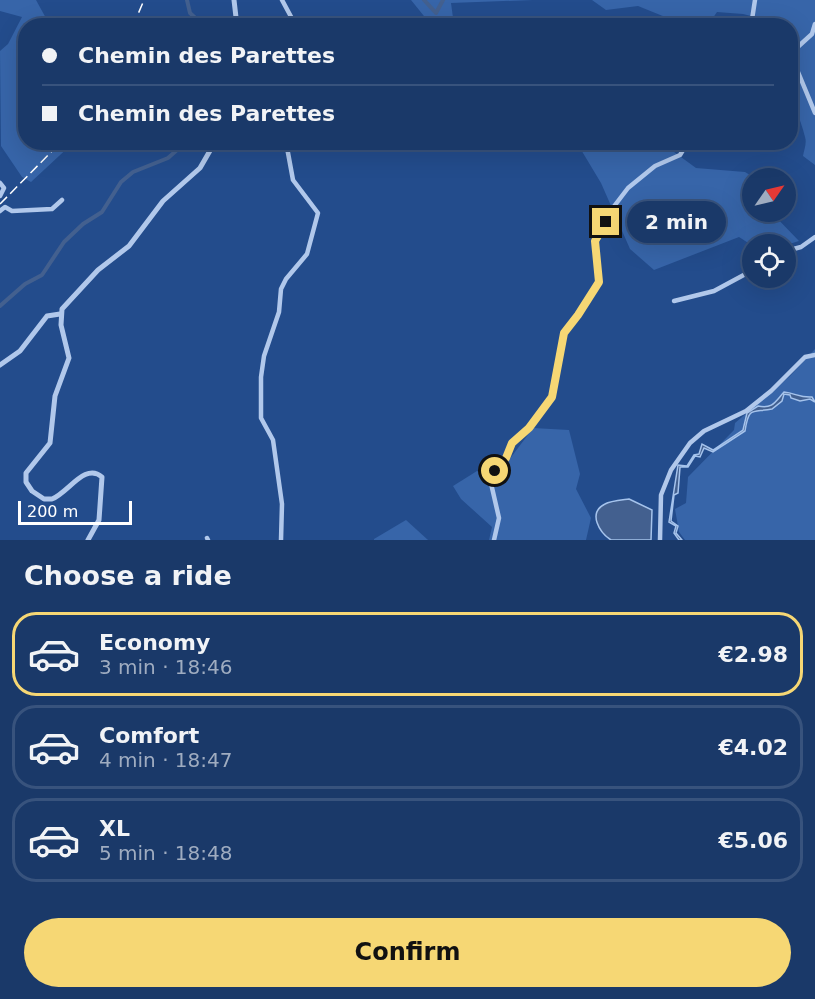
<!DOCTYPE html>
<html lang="en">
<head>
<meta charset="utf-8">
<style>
  :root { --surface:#1a3969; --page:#23406f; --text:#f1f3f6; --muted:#9facc0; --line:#38537d; --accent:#f6d774 }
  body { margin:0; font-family:"DejaVu Sans",sans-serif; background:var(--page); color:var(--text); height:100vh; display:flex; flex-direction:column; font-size:22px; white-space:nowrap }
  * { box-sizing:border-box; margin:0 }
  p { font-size:20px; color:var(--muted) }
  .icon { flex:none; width:33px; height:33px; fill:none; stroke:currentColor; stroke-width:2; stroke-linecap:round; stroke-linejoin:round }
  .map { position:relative; height:540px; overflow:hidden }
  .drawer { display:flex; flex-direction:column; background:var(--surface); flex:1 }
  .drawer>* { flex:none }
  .banner { position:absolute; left:18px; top:18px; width:780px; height:132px; border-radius:24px; box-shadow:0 6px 24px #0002,0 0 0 2px var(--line); display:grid; align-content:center; height:132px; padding:0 24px; background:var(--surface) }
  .needle { width:39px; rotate:56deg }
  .tools { position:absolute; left:742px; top:168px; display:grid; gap:12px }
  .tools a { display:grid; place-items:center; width:54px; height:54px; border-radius:50%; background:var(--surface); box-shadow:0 6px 24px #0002,0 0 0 2px var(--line); font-size:30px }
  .scale { position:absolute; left:18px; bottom:15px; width:114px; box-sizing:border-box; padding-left:6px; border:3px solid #fff; border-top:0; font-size:16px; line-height:21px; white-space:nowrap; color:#fff; -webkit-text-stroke:4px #234c8c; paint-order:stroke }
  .end { position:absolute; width:27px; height:27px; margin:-14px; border:8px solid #f6d774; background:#111; box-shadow:0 0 0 3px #111 }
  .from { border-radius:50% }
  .bubble { position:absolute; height:42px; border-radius:21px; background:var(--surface); box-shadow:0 6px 24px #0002,0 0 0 2px var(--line); font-size:20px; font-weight:700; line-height:42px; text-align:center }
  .banner b { display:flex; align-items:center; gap:21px; height:57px; font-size:22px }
  .banner b+b { border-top:2px solid var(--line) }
  .banner i { width:15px; height:15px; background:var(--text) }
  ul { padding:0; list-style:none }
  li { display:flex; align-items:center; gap:18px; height:84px; margin:0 12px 9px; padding:0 12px; border:3px solid var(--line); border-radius:24px }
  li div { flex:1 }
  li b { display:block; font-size:22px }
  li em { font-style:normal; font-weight:700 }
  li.selected { border-color:var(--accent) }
  li>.icon { width:54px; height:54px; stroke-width:1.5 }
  h2 { padding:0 24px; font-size:27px; line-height:72px }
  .action { display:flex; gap:12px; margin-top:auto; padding:12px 24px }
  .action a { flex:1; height:69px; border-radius:36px; background:var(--accent); color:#111; font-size:24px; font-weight:700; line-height:69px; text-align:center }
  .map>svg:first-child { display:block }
</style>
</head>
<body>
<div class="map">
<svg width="815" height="540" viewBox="0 0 815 540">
  <rect width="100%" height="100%" fill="#234c8c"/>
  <g fill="#3765a9">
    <polygon points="0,0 36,0 47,20 63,25 26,26 26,142 73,143 31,182 22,177 1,146 0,51 8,44 22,17 0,11"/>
    <polygon points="411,0 533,0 451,3 454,25 432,26"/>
    <path d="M592,0H815V165L803,156C804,150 807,143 805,137C799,110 779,83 797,55L791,40L790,26L743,14L717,12L708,25H685L638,6L606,10Z"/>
    <polygon points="577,143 650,143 670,149 696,168 745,172 755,178 753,212 771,212 799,241 786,245 753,246 739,237 654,270 630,249 601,183"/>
    <polygon points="815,349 815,540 685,540 679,532 675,509 686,503 688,477 734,430 735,423 790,376"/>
    <polygon points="533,428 569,430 580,474 576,489 591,518 586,540 489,540 492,527 461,499 453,486 477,471 494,480"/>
    <polygon points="406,520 428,540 374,540 374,539"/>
  </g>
  <g fill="#43608f" stroke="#a5c3ec" stroke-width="1.5">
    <path d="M784,392C795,393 800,398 812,397L815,402L810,399L800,401L791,398L790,395L784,394L782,401L772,409C753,413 749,405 745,431L713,452L704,448L700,457L695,456L688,467H680L678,493L674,495L671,521L678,526L676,533L682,540H679L674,533L676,526L669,522L678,465L687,466L694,455L699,454L702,444L713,450L743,430L747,413L758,406C773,409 775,402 784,392Z"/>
    <path d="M629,499L652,510L651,540H611C600,533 587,513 605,504C610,501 622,500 629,499Z"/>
  </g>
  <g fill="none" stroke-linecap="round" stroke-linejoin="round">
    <g stroke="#43608f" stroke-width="4">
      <polyline points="187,0 190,13 204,26"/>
      <polyline points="424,0 436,13 443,0"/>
      <polyline points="0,306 25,284 42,275 64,242 83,224 102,212 121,182 133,172 168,158 186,142"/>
    </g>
    <g stroke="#b1c8eb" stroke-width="4.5">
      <polyline points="282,0 296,26"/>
      <polyline points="748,26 751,26 755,0"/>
      <polyline points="790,54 812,34 815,24"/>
      <polyline points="790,68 798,72 815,113"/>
      <polyline points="0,183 4,188 0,196"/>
      <polyline points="0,211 5,207 12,211 52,209 62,200"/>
      <polyline points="786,251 801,247 815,237"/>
      <polyline points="674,301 714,291 753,270"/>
      <polyline points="207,538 208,540"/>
      <polyline points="281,540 282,504 273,440 261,418 261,377 264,356 279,312 281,289 286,279 307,254 318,213 293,180 286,142"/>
      <polyline points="494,540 499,518 490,479 506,458 512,443 529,428 552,397 564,332 578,315 599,282 595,241 612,209 628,188 655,166 680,155 688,142"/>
      <polyline points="660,540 661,495 671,470 690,443 704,431 746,411 771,391 805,357 815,355"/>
    </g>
    <g stroke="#b1c8eb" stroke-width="5">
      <polyline points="234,0 237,26"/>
      <polyline points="0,365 20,351 47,316 60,314"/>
      <path d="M88,540L99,520L102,477C85,462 68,493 52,499H44L32,491L26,482V473L50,443L55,396L69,358L61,325L62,309L98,270L129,246L163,201L200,168L215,142"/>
    </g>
    <g stroke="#fff" stroke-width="1.5" stroke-dasharray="10 4.5" stroke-linecap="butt">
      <polyline points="133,26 144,0"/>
      <polyline points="0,204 61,142"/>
    </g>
  </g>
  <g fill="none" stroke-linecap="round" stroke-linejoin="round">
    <polyline stroke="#f6d774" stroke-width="8" points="495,471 506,458 512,443 529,428 552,397 564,333 578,315 599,282 595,241 606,222"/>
  </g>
</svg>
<div class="tools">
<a><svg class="needle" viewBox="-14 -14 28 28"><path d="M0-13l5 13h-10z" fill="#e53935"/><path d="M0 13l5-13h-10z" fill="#9facc0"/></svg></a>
<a><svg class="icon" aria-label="locate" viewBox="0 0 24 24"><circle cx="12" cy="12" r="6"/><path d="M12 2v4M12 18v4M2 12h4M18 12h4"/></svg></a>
</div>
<div class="scale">200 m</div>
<i class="end from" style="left:495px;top:471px"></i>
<i class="end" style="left:606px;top:222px"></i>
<div class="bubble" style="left:627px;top:201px;width:99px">2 min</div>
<div class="banner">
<b><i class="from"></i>Chemin des Parettes</b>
<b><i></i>Chemin des Parettes</b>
</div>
</div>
<section class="drawer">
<h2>Choose a ride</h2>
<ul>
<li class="selected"><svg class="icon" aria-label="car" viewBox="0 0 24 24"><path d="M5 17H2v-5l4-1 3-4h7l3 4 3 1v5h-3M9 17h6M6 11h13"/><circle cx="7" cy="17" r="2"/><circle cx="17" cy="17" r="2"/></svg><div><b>Economy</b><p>3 min · 18:46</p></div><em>€2.98</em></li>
<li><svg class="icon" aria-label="car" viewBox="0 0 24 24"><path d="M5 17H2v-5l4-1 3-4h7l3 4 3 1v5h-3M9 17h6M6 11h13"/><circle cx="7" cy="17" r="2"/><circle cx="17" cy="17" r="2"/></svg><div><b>Comfort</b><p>4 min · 18:47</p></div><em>€4.02</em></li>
<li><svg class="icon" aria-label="car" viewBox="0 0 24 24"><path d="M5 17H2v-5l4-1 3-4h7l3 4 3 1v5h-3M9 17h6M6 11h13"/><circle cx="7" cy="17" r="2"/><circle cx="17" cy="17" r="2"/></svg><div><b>XL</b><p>5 min · 18:48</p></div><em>€5.06</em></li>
</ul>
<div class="action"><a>Confirm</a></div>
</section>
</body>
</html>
